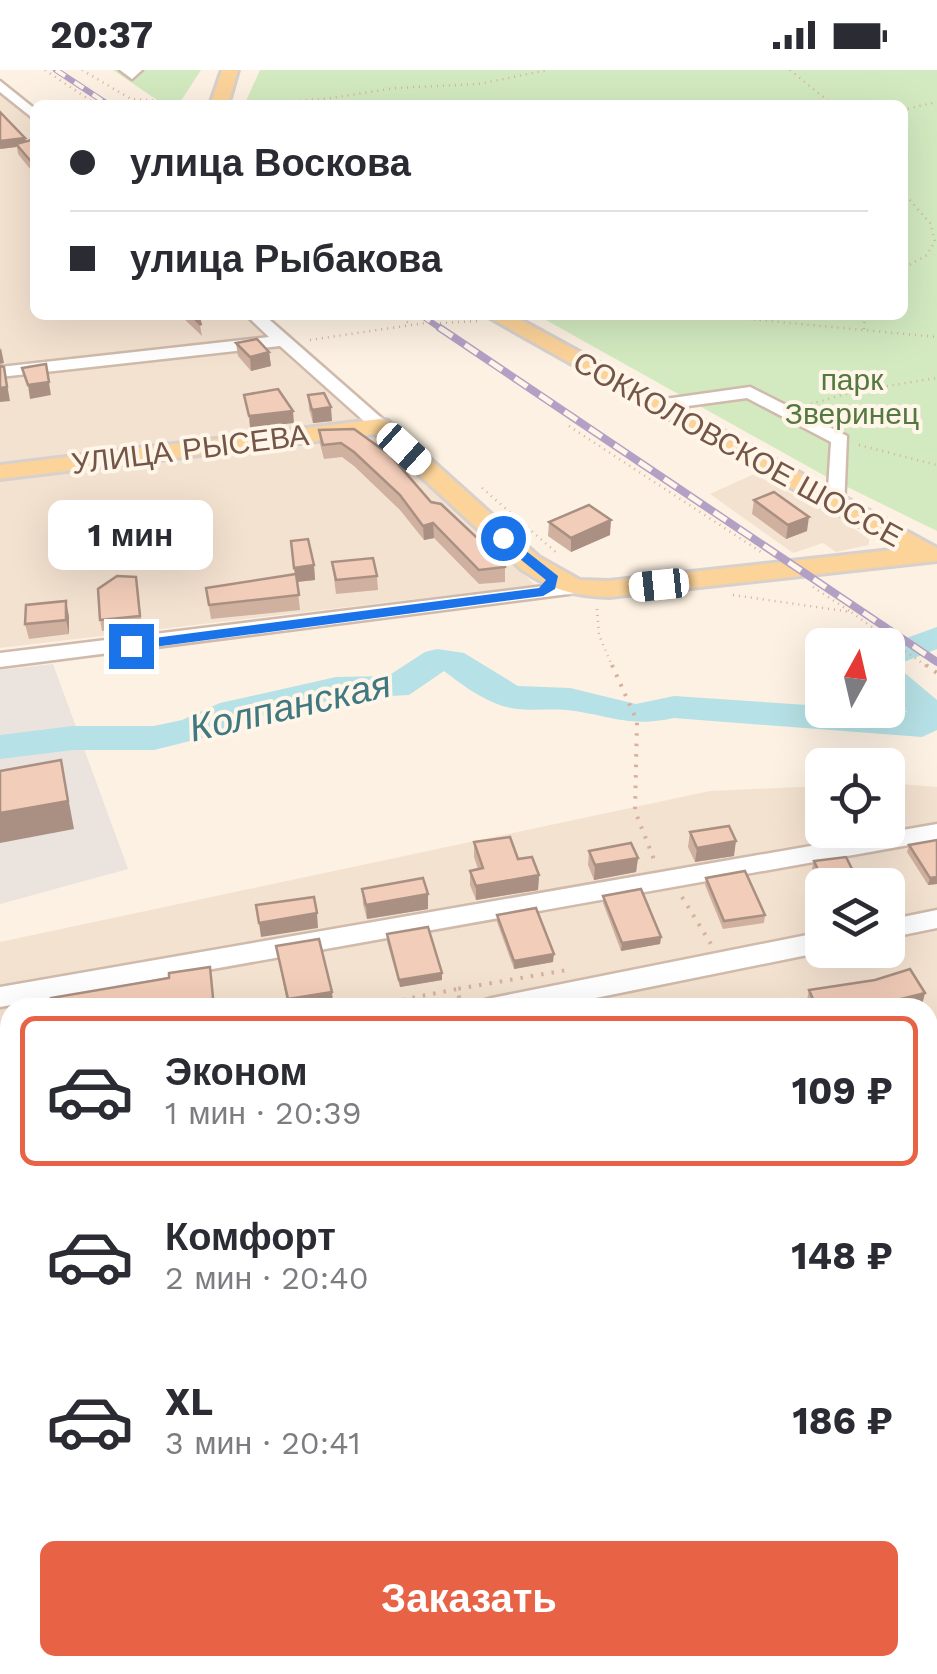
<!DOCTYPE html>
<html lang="ru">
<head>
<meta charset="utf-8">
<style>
  :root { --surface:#fff; --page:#f7f7f7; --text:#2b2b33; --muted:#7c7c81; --line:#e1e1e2; --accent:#e86345 }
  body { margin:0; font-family:"Work Sans",sans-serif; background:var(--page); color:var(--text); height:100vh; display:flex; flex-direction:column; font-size:38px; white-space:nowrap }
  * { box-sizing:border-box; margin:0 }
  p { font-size:32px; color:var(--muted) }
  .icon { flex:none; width:55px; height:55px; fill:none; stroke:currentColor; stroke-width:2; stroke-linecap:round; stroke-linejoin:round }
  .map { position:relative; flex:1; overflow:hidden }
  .details { position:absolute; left:0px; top:928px; width:938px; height:678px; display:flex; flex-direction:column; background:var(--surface); border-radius:30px 30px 0 0; box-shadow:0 10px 40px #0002 }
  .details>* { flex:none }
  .hud { position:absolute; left:30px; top:30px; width:878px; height:220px; border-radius:15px; box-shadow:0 10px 40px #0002; display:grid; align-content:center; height:220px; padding:0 40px; background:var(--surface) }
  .needle { width:65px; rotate:8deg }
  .tools { position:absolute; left:805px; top:558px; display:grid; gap:20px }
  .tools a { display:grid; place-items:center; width:100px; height:100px; border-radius:15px; background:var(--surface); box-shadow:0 10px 40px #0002; font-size:50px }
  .end { position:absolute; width:45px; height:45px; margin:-22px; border:12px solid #1a73e8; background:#fff; box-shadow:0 0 0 5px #fff }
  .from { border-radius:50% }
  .bubble { position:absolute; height:70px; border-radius:15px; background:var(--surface); box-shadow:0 10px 40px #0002; font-size:32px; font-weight:700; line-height:70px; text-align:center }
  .car { position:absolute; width:30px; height:60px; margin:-30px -15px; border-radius:12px; box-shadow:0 0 8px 2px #0007; background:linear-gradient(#fff 24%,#345 0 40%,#fff 0 76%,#345 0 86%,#fff 0) }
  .hud b { display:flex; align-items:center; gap:35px; height:95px; font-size:38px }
  .hud b+b { border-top:2px solid var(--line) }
  .hud i { width:25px; height:25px; background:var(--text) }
  ul { padding:18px 0 0; list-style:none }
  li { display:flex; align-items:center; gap:30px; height:150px; margin:0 20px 15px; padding:0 20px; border:5px solid transparent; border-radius:15px }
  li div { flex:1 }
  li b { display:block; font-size:38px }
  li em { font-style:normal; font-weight:700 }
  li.current { border-color:var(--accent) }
  li>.icon { width:90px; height:90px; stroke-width:1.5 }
  .primary-button { display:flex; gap:20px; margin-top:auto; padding:20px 40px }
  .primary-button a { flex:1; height:115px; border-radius:15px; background:var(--accent); color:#fff; font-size:40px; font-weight:700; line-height:115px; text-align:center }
  .status { display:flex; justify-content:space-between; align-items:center; height:70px; padding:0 50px; background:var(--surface); direction:ltr }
  .status svg { height:28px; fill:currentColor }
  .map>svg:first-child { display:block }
</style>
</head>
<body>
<div class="status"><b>20:37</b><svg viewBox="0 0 49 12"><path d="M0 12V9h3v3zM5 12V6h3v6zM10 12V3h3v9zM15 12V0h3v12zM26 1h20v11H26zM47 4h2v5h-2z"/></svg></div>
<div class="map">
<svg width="937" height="1604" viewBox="0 0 937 1604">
  <rect width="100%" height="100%" fill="#fcf1e2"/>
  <g fill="#f4e2d0" fill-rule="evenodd">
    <polygon points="0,16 35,46 35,245 251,245 535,515 0,578"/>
    <polygon points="754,404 842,450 869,469 869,475 836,482 823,473 793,483 710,424"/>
    <path d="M888,713L937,717V1604H0V872L710,721L822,716V760H888ZM822,815H888V880H822ZM10,938H928V1595H10Z"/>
  </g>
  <polygon fill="#ebe3dd" points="53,594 128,799 0,834 0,600"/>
  <g fill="#d3eac0">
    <polygon points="113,0 201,0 180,32 160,32"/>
    <polygon points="260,0 937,0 937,461 825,406 537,245 902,245 902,35 244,35"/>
    <polygon points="0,1441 10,1441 10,1595 392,1595 391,1604 10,1604"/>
  </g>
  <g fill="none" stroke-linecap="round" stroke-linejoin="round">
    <path fill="#b6e1e6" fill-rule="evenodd" d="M937,557V579L891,597L900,599L937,630V660L922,667L674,648C628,658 610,645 567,640C544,638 519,643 497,634C477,626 461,614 444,601L409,625L336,629L244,650L206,667L154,680H73L0,689V665L73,656H154L182,650L220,633L336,607L388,606L425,582L437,579L464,583L518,616L570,618L636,634L674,626L822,636V640L907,642L888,625L887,575Z"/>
    <g stroke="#cfbaab" stroke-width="5">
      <g id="minor">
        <polygon points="120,0 142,0 132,9"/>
        <polygon points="0,11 35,39 35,50 0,22"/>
        <polygon points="246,245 264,245 386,352 386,360 374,360 280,276 0,307 0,297 269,267"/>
        <polygon points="750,317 847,366 844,438 830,438 827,434 831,372 747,328 658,340 649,335 658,330"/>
        <polygon points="577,512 584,514 587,518 584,522 0,597 0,583"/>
        <polygon points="937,754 937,770 0,937 0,917"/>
        <polygon points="937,840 937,858 888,868 888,850"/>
        <polygon points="822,862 822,880 827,880 822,882 546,938 479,938 482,931 492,928"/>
        <polygon points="10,1017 10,1039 0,1041 0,1019"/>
        <polygon points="928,1132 937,1135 937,1161 928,1158"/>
        <polygon points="10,1287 10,1317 0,1320 0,1290"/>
        <polygon points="928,1321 937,1324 937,1354 928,1351"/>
        <polygon points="417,1595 453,1595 452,1604 414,1604"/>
      </g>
    </g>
    <g stroke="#d8d0cc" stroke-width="6">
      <g id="major">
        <polygon points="222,0 238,0 228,35 210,35"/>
        <path d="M485,245H512L937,478V491L609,527C573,526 550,519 521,499L375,364L0,409V395L380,349L388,351L539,487L580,510L609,511L900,479Z"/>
      </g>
    </g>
    <g stroke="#d6b19c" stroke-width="2.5" stroke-dasharray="1 5" stroke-linecap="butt">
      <polyline points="45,0 97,35"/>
      <polyline points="82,0 131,29 200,34"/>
      <polyline points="790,0 833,35"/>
      <polyline points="240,34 325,29 395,18 479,14 547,0"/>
      <polyline points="902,40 937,32"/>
      <polyline points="902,121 930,153 935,171 927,185 902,199"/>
      <polyline points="397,245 410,254"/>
      <polyline points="706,245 937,267"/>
      <polyline points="543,247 558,245"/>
      <polyline points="440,253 479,251"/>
      <polyline points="864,259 865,245"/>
      <polyline points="310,270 425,253"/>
      <polyline points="811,334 856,321 937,308"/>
      <polyline points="569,356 764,484"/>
      <polyline points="859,375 937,395"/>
      <polyline points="482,418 558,484"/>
      <polyline points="813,517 851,542"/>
      <polyline points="733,525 851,542 929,598"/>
      <polyline points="597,539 599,565 613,598"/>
    </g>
    <g stroke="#d6b19c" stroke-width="4" stroke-dasharray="2.5 8" stroke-linecap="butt">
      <polyline points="612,595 637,651 635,741 655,792"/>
      <polyline points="926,595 937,603"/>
      <polyline points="682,827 711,874"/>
      <polyline points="361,938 457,919"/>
      <polyline points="462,938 457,919 567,900"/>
    </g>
    <g stroke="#d6b19c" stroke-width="5" stroke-dasharray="4 10" stroke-linecap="butt">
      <polyline points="0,1589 10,1588"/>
      <polyline points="43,1595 58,1598"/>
    </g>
    <use href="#minor" fill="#fff" fill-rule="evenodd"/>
    <use href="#major" fill="#fcd399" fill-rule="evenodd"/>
    <g stroke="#b3a1c5" stroke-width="6">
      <g id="rail-far1">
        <polyline points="56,0 109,35"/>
        <polyline points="421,245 444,261"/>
      </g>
    </g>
    <g stroke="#b3a1c5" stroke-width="8">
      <polyline id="rail" points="440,258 937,592"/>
    </g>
    <use href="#rail-far1" stroke="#fff5e8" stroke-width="4" stroke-dasharray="11" stroke-linecap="butt"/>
    <use href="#rail" stroke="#fff5e8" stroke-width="5" stroke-dasharray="15" stroke-linecap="butt"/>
  </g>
  <g fill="#d0b09f">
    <polygon points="25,68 26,71 35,69 35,105 18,84 17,77 0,79"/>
    <polygon points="180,245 198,245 202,266"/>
    <polygon points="236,273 269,282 271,296 251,301 238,286"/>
    <polygon points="308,325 332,351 313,353 309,339"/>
    <polygon points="354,359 431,432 505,497 505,512 479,514 434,468 424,470 400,440 354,396 342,387 324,389 320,374 319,360"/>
    <polygon points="754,430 807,461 786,469 752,444"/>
    <polygon points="549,452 610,465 571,482 548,466"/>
    <polygon points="291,471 314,495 315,510 297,512 300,540 211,549 206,518 295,504"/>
    <polygon points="332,492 377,506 378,520 336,524"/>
    <polygon points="138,518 142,557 102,561 100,550"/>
    <polygon points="69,546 69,564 29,569 25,554"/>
    <polygon points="690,762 734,786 695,792 688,777"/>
    <polygon points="474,772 518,789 539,805 538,820 476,830 470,815 470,801 478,799 474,787"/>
    <polygon points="909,775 937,814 928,815 907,782"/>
    <polygon points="589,781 638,788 636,802 594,810 588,795"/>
    <polygon points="814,791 860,815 822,815 822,821 812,798"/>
    <polygon points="706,808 765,845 764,853 723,859 705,815"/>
    <polygon points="362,819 428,824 428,839 367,849 363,834"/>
    <polygon points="603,826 661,867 660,874 621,881 603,833"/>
    <polygon points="497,845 553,892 514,899 497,852"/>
    <polygon points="387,864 442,903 442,910 400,917 387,872"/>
    <polygon points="276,876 332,922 333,936 288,938"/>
    <polygon points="809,920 925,923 921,938 807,938 806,935"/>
    <polygon points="928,1351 937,1354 937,1453 928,1450"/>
    <polygon points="468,1595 524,1595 523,1604 500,1604 468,1599"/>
    <polygon points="858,1595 912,1595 911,1604 879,1604"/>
  </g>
  <g fill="#a99082">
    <polygon points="25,68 27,76 16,74 16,77 0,79 0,71"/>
    <polygon points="1,278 4,293 0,294 0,280"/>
    <polygon points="269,282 271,296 251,301 250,287"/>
    <polygon points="46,294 51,325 30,329 28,315"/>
    <polygon points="4,297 10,331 0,332 0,318"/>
    <polygon points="331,337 332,351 313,353 312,340"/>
    <polygon points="293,341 294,353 250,358 249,346"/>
    <polygon points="809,447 807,461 786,469 788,455"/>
    <polygon points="611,450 610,465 571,482 571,468"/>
    <polygon points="433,453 434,468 424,470 423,456"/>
    <polygon points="117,466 119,480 101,483 98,469"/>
    <polygon points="314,495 315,510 296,512 294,498"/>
    <polygon points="66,531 69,546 69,564 66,550"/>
    <polygon points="61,690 74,759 0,773 0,743"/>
    <polygon points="736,771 734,786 695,792 697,778"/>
    <polygon points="638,788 636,802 594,810 595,795"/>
    <polygon points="539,805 538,820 476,830 476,816"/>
    <polygon points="937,807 937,814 928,815 930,808"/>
    <polygon points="428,824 428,839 367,849 366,835"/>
    <polygon points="317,843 318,858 261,867 259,853"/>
    <polygon points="661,867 660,874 621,881 622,873"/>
    <polygon points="554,884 553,892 514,899 514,891"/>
    <polygon points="442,903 442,910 400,917 399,910"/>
    <polygon points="332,922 333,936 289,938 288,929"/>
    <polygon points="925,923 921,938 865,938"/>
    <polygon points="10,1107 10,1122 0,1125 0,1109"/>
    <polygon points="10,1250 10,1265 0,1267 0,1252"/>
    <polygon points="155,1595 165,1595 163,1604 153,1604"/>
  </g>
  <g fill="#f2cdb9" stroke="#a99082" stroke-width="2.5">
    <polygon points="0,42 25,68 0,71"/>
    <polygon points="35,69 35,96 16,74"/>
    <polygon points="191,245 198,245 201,255"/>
    <polygon points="257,269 269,282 250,287 236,273"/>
    <polygon points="46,294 49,312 28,315 22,298"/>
    <polygon points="0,296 4,297 7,317 0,318"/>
    <polygon points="278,319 293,341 249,346 244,325"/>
    <polygon points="324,323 331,337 312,340 308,325"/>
    <polygon points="354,359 390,385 431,432 441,434 491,481 500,480 505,497 479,500 433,453 423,456 400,425 354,382 341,373 323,375 319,360"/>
    <polygon points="774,422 809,447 788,455 754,430"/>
    <polygon points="589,435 611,450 571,468 549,452"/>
    <polygon points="114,448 117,466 98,469 96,450"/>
    <polygon points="308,469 314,495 294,498 291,471"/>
    <polygon points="373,488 377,506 336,510 332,492"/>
    <polygon points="296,504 299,525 209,535 206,518"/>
    <polygon points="117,506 136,507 140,546 100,550 98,519"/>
    <polygon points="66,531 66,550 25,554 26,535"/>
    <polygon points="61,690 68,731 0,743 0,701"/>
    <polygon points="729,756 736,771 697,778 690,762"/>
    <polygon points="510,767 518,789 532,787 539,805 476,816 470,801 483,798 474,772"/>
    <polygon points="937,770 937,807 930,808 909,775"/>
    <polygon points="631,773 638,788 595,795 589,781"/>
    <polygon points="846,787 860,815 825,815 814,791"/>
    <polygon points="745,801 765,845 724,851 706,808"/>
    <polygon points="423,808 428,824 366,835 362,819"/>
    <polygon points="641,819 661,867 622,873 603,826"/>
    <polygon points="314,827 317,843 259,853 256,835"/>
    <polygon points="536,838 554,884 514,891 497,845"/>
    <polygon points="428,857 442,903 399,910 387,864"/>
    <polygon points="319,869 332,922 288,929 276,876"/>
    <polygon points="210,897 214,938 52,938 51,928 169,908 169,903"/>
    <polygon points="910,899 925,923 866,938 817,938 809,920 875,910"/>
    <polygon points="10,1077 10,1107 0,1109 0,1079"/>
    <polygon points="10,1193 10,1250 0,1252 0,1195"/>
    <polygon points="928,1351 937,1354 937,1438 928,1435"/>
    <polygon points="928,1510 934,1512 928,1533"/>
    <polygon points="56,1595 155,1595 153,1604 53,1604"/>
    <polygon points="890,1595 912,1595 911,1604"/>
  </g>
  <polygon fill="#1a73e8" points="498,466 507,466 558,506 555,519 543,526 131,580 124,576 131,571 539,518 546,510 498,471"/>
  <g text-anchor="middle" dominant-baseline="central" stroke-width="8" stroke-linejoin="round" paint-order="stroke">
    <g font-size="30" fill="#547940" stroke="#fff5e8">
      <text x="852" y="309">парк<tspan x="852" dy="34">Зверинец</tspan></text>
    </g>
    <g font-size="30" fill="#745648" stroke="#fff5e8">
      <text transform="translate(190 379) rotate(-7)">УЛИЦА РЫСЕВА</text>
      <text transform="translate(738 379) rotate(29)">СОККОЛОВСКОЕ ШОССЕ</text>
    </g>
    <g font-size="38" font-style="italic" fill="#3f7880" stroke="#fff5e8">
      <text transform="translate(290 636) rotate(-13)">Колпанская</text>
    </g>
  </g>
</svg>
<div class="tools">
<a><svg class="needle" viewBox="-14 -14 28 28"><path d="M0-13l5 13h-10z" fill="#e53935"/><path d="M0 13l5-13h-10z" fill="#7c7c81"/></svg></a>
<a><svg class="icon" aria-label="locate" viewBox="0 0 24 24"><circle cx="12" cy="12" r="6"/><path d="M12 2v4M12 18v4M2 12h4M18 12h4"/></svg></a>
<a><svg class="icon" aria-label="layers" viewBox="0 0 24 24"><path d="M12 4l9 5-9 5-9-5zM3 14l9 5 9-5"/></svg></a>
</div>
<i class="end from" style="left:503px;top:468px"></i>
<i class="end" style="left:131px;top:576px"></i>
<div class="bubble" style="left:48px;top:430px;width:165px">1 мин</div>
<i class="car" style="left:404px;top:379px;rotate:132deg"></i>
<i class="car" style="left:659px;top:515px;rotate:264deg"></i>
<div class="hud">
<b><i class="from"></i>улица Воскова</b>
<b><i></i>улица Рыбакова</b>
</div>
<section class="details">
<ul>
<li class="current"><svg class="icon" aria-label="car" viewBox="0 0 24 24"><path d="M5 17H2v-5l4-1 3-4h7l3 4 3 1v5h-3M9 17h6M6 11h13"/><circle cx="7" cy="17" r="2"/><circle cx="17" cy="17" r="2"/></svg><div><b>Эконом</b><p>1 мин · 20:39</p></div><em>109 ₽</em></li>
<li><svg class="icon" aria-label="car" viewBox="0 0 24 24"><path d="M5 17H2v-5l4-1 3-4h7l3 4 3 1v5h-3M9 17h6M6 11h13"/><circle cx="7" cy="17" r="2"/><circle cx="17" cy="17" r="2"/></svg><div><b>Комфорт</b><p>2 мин · 20:40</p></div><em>148 ₽</em></li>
<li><svg class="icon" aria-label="car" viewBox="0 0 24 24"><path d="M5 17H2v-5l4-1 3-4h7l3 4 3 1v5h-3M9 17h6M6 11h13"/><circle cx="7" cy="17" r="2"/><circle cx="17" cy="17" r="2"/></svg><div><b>XL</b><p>3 мин · 20:41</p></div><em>186 ₽</em></li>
</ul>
<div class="primary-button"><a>Заказать</a></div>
</section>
</div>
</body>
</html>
